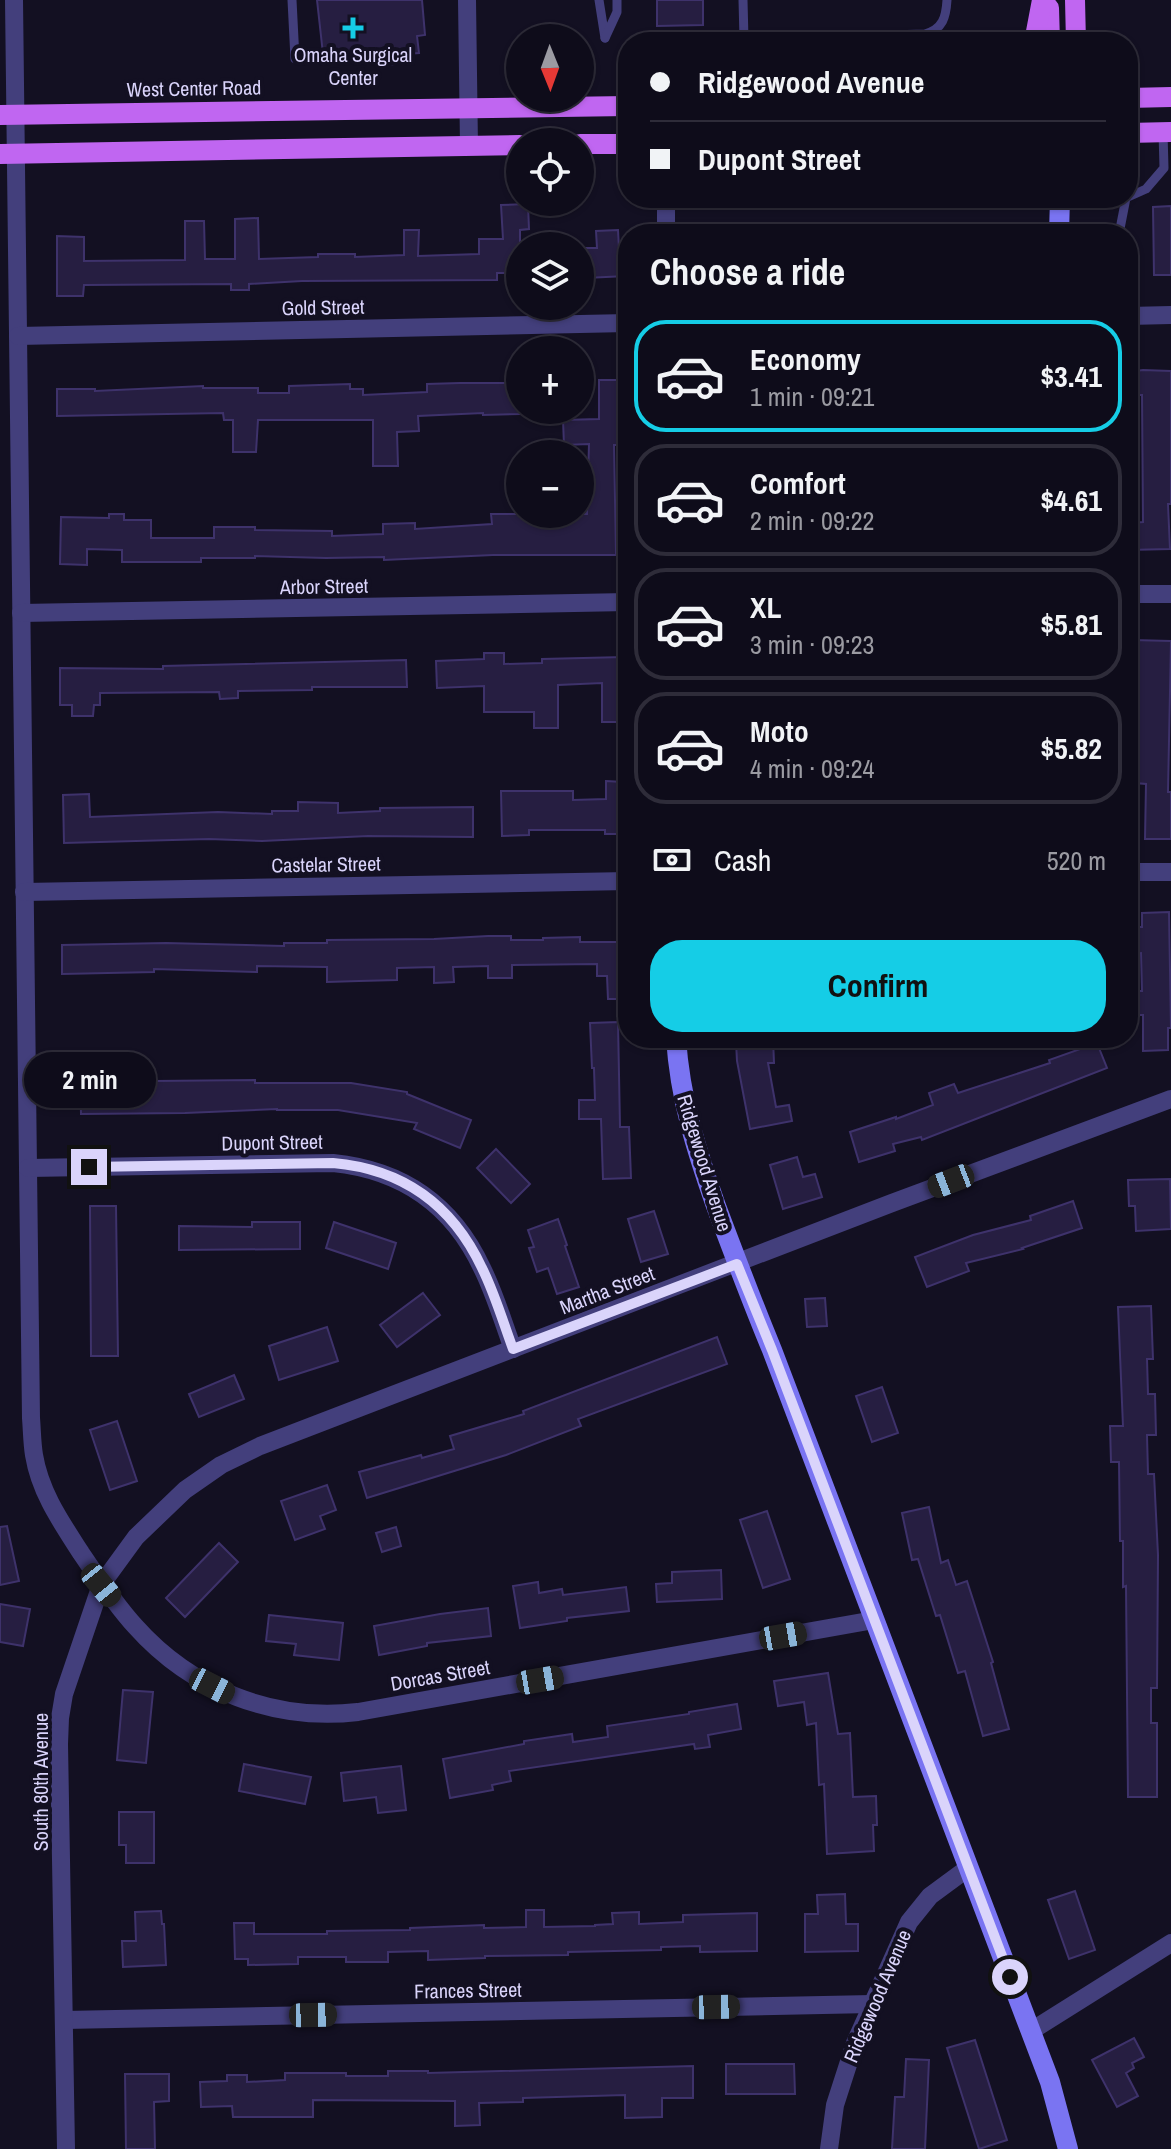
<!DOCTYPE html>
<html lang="en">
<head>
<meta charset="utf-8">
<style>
  :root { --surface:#0e0c1a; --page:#1c1a27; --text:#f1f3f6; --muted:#9b9ba2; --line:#2e2c39; --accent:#15cde6 }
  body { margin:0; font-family:"Archivo Narrow",sans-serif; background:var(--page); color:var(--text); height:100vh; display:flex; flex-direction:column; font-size:30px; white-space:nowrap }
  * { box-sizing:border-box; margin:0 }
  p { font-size:26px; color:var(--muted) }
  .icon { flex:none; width:44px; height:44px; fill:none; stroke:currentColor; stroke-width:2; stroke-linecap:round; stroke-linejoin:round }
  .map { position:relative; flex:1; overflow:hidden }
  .panel { position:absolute; left:618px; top:224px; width:520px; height:824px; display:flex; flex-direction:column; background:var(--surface); border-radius:32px; box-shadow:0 2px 6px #0004,0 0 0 2px var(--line) }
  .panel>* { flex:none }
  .banner { position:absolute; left:618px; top:32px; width:520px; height:176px; border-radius:32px; box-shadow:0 2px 6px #0004,0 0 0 2px var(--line); display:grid; align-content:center; height:176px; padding:0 32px; background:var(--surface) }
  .needle { width:52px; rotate:179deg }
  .fabs { position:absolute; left:506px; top:24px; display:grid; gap:16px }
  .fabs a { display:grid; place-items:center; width:88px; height:88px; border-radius:50%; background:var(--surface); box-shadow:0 2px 6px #0004,0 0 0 2px var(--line); font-size:40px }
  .end { position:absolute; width:36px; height:36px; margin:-18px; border:10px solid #dad4fb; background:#111; box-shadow:0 0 0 4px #111 }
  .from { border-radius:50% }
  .bubble { position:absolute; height:56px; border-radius:28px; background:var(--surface); box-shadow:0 2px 6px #0004,0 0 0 2px var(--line); font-size:26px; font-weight:800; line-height:56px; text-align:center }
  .car { position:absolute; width:24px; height:48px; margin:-24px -12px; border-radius:10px; box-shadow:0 0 6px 2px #0007; background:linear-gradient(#222 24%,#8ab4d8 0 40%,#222 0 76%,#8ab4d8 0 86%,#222 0) }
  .banner b { display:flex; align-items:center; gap:28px; height:76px; font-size:30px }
  .banner b+b { border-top:2px solid var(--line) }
  .banner i { width:20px; height:20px; background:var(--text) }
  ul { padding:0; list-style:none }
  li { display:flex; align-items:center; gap:24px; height:112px; margin:0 16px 12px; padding:0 16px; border:4px solid var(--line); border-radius:32px }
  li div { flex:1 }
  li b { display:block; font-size:30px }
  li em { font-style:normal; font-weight:800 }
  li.active { border-color:var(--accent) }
  li>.icon { width:72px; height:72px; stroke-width:1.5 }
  h2 { padding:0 32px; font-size:36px; line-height:96px }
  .pay { display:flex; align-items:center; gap:20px; height:88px; padding:0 32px; font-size:30px }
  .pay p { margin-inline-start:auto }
  .action { display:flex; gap:16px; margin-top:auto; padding:16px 32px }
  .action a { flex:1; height:92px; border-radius:32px; background:var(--accent); color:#111; font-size:32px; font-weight:800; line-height:92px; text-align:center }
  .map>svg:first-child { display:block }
</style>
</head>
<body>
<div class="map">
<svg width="1171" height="2149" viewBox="0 0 1171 2149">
  <rect width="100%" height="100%" fill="#131022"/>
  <g fill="#261e41" stroke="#3e326b" stroke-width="2">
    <polygon points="317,0 422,0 425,35 417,36 419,53 404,54 405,63 387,65 386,57 324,63"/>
    <polygon points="657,0 703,0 703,25 657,26"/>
    <polygon points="528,204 529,229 520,230 520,273 497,273 497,280 302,281 249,284 249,290 231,290 231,284 84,285 83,296 57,296 57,236 84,237 84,261 185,260 185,221 204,221 205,259 235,259 235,219 258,218 259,259 318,257 318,254 355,254 355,257 404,255 404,230 419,230 418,256 479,254 479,239 503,239 501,205"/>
    <polygon points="1171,206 1171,275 1154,275 1153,207"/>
    <polygon points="618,230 619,249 625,249 626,276 586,278 585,248 597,248 596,231"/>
    <polygon points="1143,370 1171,371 1171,504 1168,504 1170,549 1128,550 1128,523 1143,522 1142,395 1128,395 1128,372"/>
    <polygon points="599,380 627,380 627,445 614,445 616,555 493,555 384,560 384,557 326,558 255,556 255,558 201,558 201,562 122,562 122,550 87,549 87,565 60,564 61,517 109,518 109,514 124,514 124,520 151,520 151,538 214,538 214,527 255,527 255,530 332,531 332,536 383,534 383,524 415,523 415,529 492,524 491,514 587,514 589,444 564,445 563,420 599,419"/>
    <polygon points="460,383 520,383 520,414 483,415 483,413 418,416 419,431 397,432 398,466 373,466 373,420 258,420 256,452 233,452 233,420 224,420 223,413 57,416 57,389 95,389 95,391 203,386 203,388 258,388 258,393 289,393 289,386 350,384 350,389 363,389 363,395 427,392 427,384"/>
    <polygon points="1133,640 1171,641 1168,792 1171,792 1171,839 1145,839 1146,784 1135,783 1137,729 1130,729 1130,716 1128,716 1128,688 1132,688"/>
    <polygon points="484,653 504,653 504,664 542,663 542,659 624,657 625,722 602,722 602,683 558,685 558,728 534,728 534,712 484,712 484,686 437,688 436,661 484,659"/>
    <polygon points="406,660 407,687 312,687 312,690 238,691 238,698 220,699 219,692 100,693 100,705 94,705 93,716 72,716 72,705 60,705 60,668 163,669 163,666"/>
    <polygon points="606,781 623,782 623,834 605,834 605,830 529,830 529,835 502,836 501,791 573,791 573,800 606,799"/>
    <polygon points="89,794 90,817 218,812 272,814 272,811 298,811 298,802 338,803 338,813 380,811 380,808 473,807 473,837 368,836 262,841 209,839 64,843 63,795"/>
    <polygon points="1169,912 1171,1028 1168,1028 1168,1050 1143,1051 1143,1015 1130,1015 1130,991 1142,991 1141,953 1130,954 1129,927 1142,927 1142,913"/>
    <polygon points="488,936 511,936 511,940 543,940 543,938 580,937 580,942 628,942 628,999 608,999 607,976 597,976 597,964 512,965 512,978 488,978 488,966 453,967 454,982 434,983 434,967 397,968 397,980 359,981 327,982 327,967 257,966 257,972 154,969 154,972 62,974 62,945 166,943 284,946 284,943 327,943 327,940 434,939"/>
    <polygon points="618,1022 620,1127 629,1127 631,1178 603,1179 601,1119 579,1119 579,1100 595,1100 594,1068 592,1068 590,1023"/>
    <polygon points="747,1038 773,1038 774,1063 768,1063 776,1107 789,1105 792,1121 750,1129 737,1061 736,1042 747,1042"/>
    <polygon points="1097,1043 1107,1068 922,1140 921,1137 893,1144 895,1151 859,1162 850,1132 896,1117 896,1119 933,1105 929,1093 954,1084 958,1093 1050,1063 1049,1060"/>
    <polygon points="107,1064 107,1073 153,1073 153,1081 255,1080 255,1083 351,1083 407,1092 407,1094 471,1120 460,1148 414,1129 417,1123 338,1110 277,1110 277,1109 185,1113 81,1114 80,1065"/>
    <polygon points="496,1149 530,1184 511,1203 477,1168"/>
    <polygon points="797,1157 803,1177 815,1174 822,1197 783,1209 770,1165"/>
    <polygon points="1170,1179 1171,1229 1136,1231 1135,1206 1129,1206 1128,1180"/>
    <polygon points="1073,1201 1082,1228 1022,1248 1023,1249 966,1263 969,1271 927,1287 915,1257 973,1235 1031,1220 1030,1216"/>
    <polygon points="90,1206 116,1206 118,1356 91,1356"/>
    <polygon points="654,1211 668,1254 641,1262 628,1219"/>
    <polygon points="558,1219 567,1245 565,1246 579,1287 557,1294 548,1268 537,1272 529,1248 534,1247 528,1230"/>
    <polygon points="252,1222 300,1222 300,1249 179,1250 179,1226 252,1227"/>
    <polygon points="334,1222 396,1243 388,1269 326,1248"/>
    <polygon points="423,1293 440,1315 397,1347 380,1325"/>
    <polygon points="825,1298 827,1326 807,1327 805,1299"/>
    <polygon points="1151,1306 1153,1359 1147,1359 1148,1394 1155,1394 1156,1435 1147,1435 1148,1474 1154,1474 1158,1555 1157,1688 1151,1688 1151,1723 1157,1723 1157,1797 1128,1797 1126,1586 1123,1587 1123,1541 1120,1541 1119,1462 1111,1462 1110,1426 1123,1426 1118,1307"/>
    <polygon points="327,1327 338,1361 279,1380 269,1346"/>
    <polygon points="717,1337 727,1364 578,1419 581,1426 506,1455 367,1498 359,1472 421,1455 422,1458 454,1449 450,1436 524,1414 523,1411"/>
    <polygon points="234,1375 244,1399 199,1417 189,1394"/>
    <polygon points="882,1387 898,1433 872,1442 856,1396"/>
    <polygon points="117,1421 137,1481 110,1490 90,1430"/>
    <polygon points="327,1485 336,1510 320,1516 325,1529 295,1540 281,1501"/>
    <polygon points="929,1507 941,1563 948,1560 956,1585 967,1581 993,1662 991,1663 1009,1729 983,1736 965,1671 958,1673 940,1615 936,1616 918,1559 912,1560 902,1513"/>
    <polygon points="767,1511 790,1579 763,1588 740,1520"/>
    <polygon points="7,1526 19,1581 0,1585 0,1527"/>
    <polygon points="396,1527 401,1546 382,1552 376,1533"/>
    <polygon points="219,1543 238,1562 185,1617 166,1598"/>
    <polygon points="721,1570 722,1599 657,1602 656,1584 672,1583 672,1572"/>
    <polygon points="538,1582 539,1593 562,1589 563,1595 626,1587 629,1611 567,1618 567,1621 520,1628 513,1586"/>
    <polygon points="0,1604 30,1609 23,1646 0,1642"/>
    <polygon points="488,1608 491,1636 427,1643 427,1646 379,1655 374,1626 440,1614"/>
    <polygon points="269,1615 343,1623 339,1660 294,1655 296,1644 266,1641"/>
    <polygon points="828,1673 838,1734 850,1733 853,1797 876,1796 877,1825 873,1825 874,1851 827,1854 824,1784 819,1785 816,1723 807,1725 804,1702 778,1706 774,1681"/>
    <polygon points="123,1690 153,1692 146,1763 117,1760"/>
    <polygon points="737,1704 741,1729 708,1735 710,1747 695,1749 694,1744 509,1771 511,1781 492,1785 493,1790 450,1798 443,1759 524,1744 524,1741 572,1734 573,1742 608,1737 607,1726 689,1714 689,1712"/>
    <polygon points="244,1764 311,1777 305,1804 239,1791"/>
    <polygon points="401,1766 406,1810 378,1813 376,1797 344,1801 341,1773"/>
    <polygon points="119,1812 154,1812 154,1863 126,1863 126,1845 119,1845"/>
    <polygon points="1075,1891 1095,1950 1069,1959 1048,1900"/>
    <polygon points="845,1894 846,1924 858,1924 858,1951 805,1952 805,1914 818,1914 817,1895"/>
    <polygon points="526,1910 544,1910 544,1927 595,1926 595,1925 613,1924 612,1913 639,1912 639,1924 683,1922 683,1915 757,1913 757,1951 700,1952 700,1946 661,1947 661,1950 568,1952 568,1955 485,1956 485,1958 428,1960 428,1951 388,1952 388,1962 346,1962 346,1957 298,1957 298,1964 248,1965 248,1959 235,1959 234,1923 254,1923 254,1934 327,1934 327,1931 410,1930 410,1928 484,1925 484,1928 526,1927"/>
    <polygon points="161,1911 162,1924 164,1924 166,1965 123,1967 122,1941 136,1941 135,1912"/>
    <polygon points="1134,2038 1144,2057 1132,2063 1134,2068 1126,2073 1138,2096 1117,2107 1092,2060"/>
    <polygon points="975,2040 1007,2140 979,2149 947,2048"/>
    <polygon points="906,2059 929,2060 925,2149 892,2149 895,2097 904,2097"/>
    <polygon points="726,2064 794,2064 795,2094 726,2094"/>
    <polygon points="693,2066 693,2098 662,2098 662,2117 625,2118 625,2095 523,2098 523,2102 479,2103 480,2125 455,2126 455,2101 313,2100 313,2117 233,2117 232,2106 201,2107 200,2082 227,2081 227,2075 247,2075 247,2082 285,2080 285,2073 346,2073 346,2076 388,2076 388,2071 428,2071 428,2073"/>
    <polygon points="125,2074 169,2074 169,2101 154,2102 155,2149 126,2149"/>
  </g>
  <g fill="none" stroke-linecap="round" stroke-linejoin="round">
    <g stroke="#433f7c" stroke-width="9">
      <polyline points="292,0 295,59"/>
      <polyline points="599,0 605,38"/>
      <polyline points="743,0 744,39"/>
      <polyline points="605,38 617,12 617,0"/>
      <path d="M744,42V39L925,34C943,29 946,17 947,0"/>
      <polyline points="1128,197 1146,189 1164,168 1163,132"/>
      <polyline points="1119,234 1126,198"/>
    </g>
    <g stroke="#433f7c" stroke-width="18">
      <path d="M14,0L31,1418C32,1430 32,1443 34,1455C40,1492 61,1522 81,1553C98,1578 114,1603 135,1626C192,1690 274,1722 358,1712L874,1620"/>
      <polyline points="467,0 469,146"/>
      <polyline points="666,198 666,234"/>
      <polyline points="1128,316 1171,315"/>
      <polyline points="18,336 628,323"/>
      <polyline points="1128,594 1171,594"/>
      <polyline points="21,613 628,602"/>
      <polyline points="1128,872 1171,872"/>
      <polyline points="24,892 628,881"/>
      <path d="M28,1168L333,1163C402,1170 452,1204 482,1268C495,1294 503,1322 513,1349"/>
      <polyline points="64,2020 872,2004"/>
      <polyline points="1031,2031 1171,1943"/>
      <polyline points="66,2149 59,1744 60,1718 64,1694 101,1585 136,1537 185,1490 221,1465 260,1446 892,1203 1171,1099"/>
      <polyline points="829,2149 835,2105 855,2043 909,1922 930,1896 968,1868"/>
    </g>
    <g stroke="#7a74f2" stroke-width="20">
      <polyline points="1059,234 1060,198"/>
      <path d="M676,1038C680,1099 696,1149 716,1206C734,1254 752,1302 772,1350L1050,2082L1068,2149"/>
    </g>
    <g stroke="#c066f1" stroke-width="20">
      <polyline points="1075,0 1076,42"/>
      <polyline points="1049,8 1050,42"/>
      <polyline points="1034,42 1042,0"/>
      <polyline points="1128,98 1171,97"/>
      <polyline points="0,115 628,106"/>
      <polyline points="1128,133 1171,132"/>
      <polyline points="580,144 628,144"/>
      <polyline points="0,154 520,145"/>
    </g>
  </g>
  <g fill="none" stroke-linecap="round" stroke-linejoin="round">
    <path stroke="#dad4fb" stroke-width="10" d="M89,1167L333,1163C402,1169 452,1204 482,1268C495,1294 503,1322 513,1349L737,1264L772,1350L1010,1977"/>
  </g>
  <path fill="#15cde6" stroke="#131022" stroke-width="3" d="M349 16h8v8h8v8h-8v8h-8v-8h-8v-8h8z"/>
  <g text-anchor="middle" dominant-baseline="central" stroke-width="8" stroke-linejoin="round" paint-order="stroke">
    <g font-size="20" fill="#dad4fb" stroke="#131022">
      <text x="353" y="54">Omaha Surgical<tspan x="353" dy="23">Center</tspan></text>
    </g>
    <g font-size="20" fill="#dad4fb" stroke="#131022">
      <text transform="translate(194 88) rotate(-1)">West Center Road</text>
      <text transform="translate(323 307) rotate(-1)">Gold Street</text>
      <text transform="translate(324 586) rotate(-1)">Arbor Street</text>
      <text transform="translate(326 864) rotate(-1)">Castelar Street</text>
      <text transform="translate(272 1142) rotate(-1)">Dupont Street</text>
      <text transform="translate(705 1163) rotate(73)">Ridgewood Avenue</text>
      <text transform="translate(607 1290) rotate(-21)">Martha Street</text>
      <text transform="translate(440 1675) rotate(-10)">Dorcas Street</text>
      <text transform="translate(40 1782) rotate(-90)">South 80th Avenue</text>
      <text transform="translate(468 1990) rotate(-1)">Frances Street</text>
      <text transform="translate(877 1996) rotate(-67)">Ridgewood Avenue</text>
    </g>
  </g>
</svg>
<div class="fabs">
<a><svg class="needle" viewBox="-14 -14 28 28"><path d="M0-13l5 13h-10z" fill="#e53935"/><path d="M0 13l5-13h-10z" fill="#9b9ba2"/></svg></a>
<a><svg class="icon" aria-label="locate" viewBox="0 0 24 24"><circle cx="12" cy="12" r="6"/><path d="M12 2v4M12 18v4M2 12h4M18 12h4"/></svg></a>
<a><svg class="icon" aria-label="layers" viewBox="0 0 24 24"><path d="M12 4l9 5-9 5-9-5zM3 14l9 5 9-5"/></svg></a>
<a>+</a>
<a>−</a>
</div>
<i class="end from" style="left:1010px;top:1977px"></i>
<i class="end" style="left:89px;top:1167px"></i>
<div class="bubble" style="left:24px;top:1052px;width:132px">2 min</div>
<i class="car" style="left:951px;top:1181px;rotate:249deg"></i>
<i class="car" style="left:101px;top:1585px;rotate:141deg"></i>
<i class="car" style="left:783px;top:1636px;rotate:80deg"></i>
<i class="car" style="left:540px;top:1680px;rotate:80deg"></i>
<i class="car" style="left:212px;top:1686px;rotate:117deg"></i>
<i class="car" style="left:716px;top:2007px;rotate:89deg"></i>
<i class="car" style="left:313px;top:2015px;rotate:89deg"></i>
<div class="banner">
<b><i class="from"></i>Ridgewood Avenue</b>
<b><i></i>Dupont Street</b>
</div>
<section class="panel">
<h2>Choose a ride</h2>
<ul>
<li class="active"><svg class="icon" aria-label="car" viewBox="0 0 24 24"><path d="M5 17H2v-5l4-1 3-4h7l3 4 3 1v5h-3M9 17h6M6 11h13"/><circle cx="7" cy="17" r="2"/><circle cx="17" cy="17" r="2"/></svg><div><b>Economy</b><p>1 min · 09:21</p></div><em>$3.41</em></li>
<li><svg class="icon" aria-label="car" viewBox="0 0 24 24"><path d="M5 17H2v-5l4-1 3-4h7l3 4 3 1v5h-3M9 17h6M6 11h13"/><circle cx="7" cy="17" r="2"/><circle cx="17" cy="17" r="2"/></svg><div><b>Comfort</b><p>2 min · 09:22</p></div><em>$4.61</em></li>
<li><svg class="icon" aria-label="car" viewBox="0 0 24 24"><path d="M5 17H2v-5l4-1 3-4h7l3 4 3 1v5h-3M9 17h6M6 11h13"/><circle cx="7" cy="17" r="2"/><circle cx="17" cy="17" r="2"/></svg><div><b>XL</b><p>3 min · 09:23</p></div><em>$5.81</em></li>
<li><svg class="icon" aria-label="car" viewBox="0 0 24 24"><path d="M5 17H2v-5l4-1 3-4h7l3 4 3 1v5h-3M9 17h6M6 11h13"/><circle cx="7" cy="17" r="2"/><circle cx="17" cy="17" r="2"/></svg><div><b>Moto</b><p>4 min · 09:24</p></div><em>$5.82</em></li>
</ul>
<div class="pay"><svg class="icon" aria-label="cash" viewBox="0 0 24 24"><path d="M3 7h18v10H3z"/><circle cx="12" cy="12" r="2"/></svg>Cash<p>520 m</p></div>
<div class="action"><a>Confirm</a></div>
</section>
</div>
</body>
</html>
